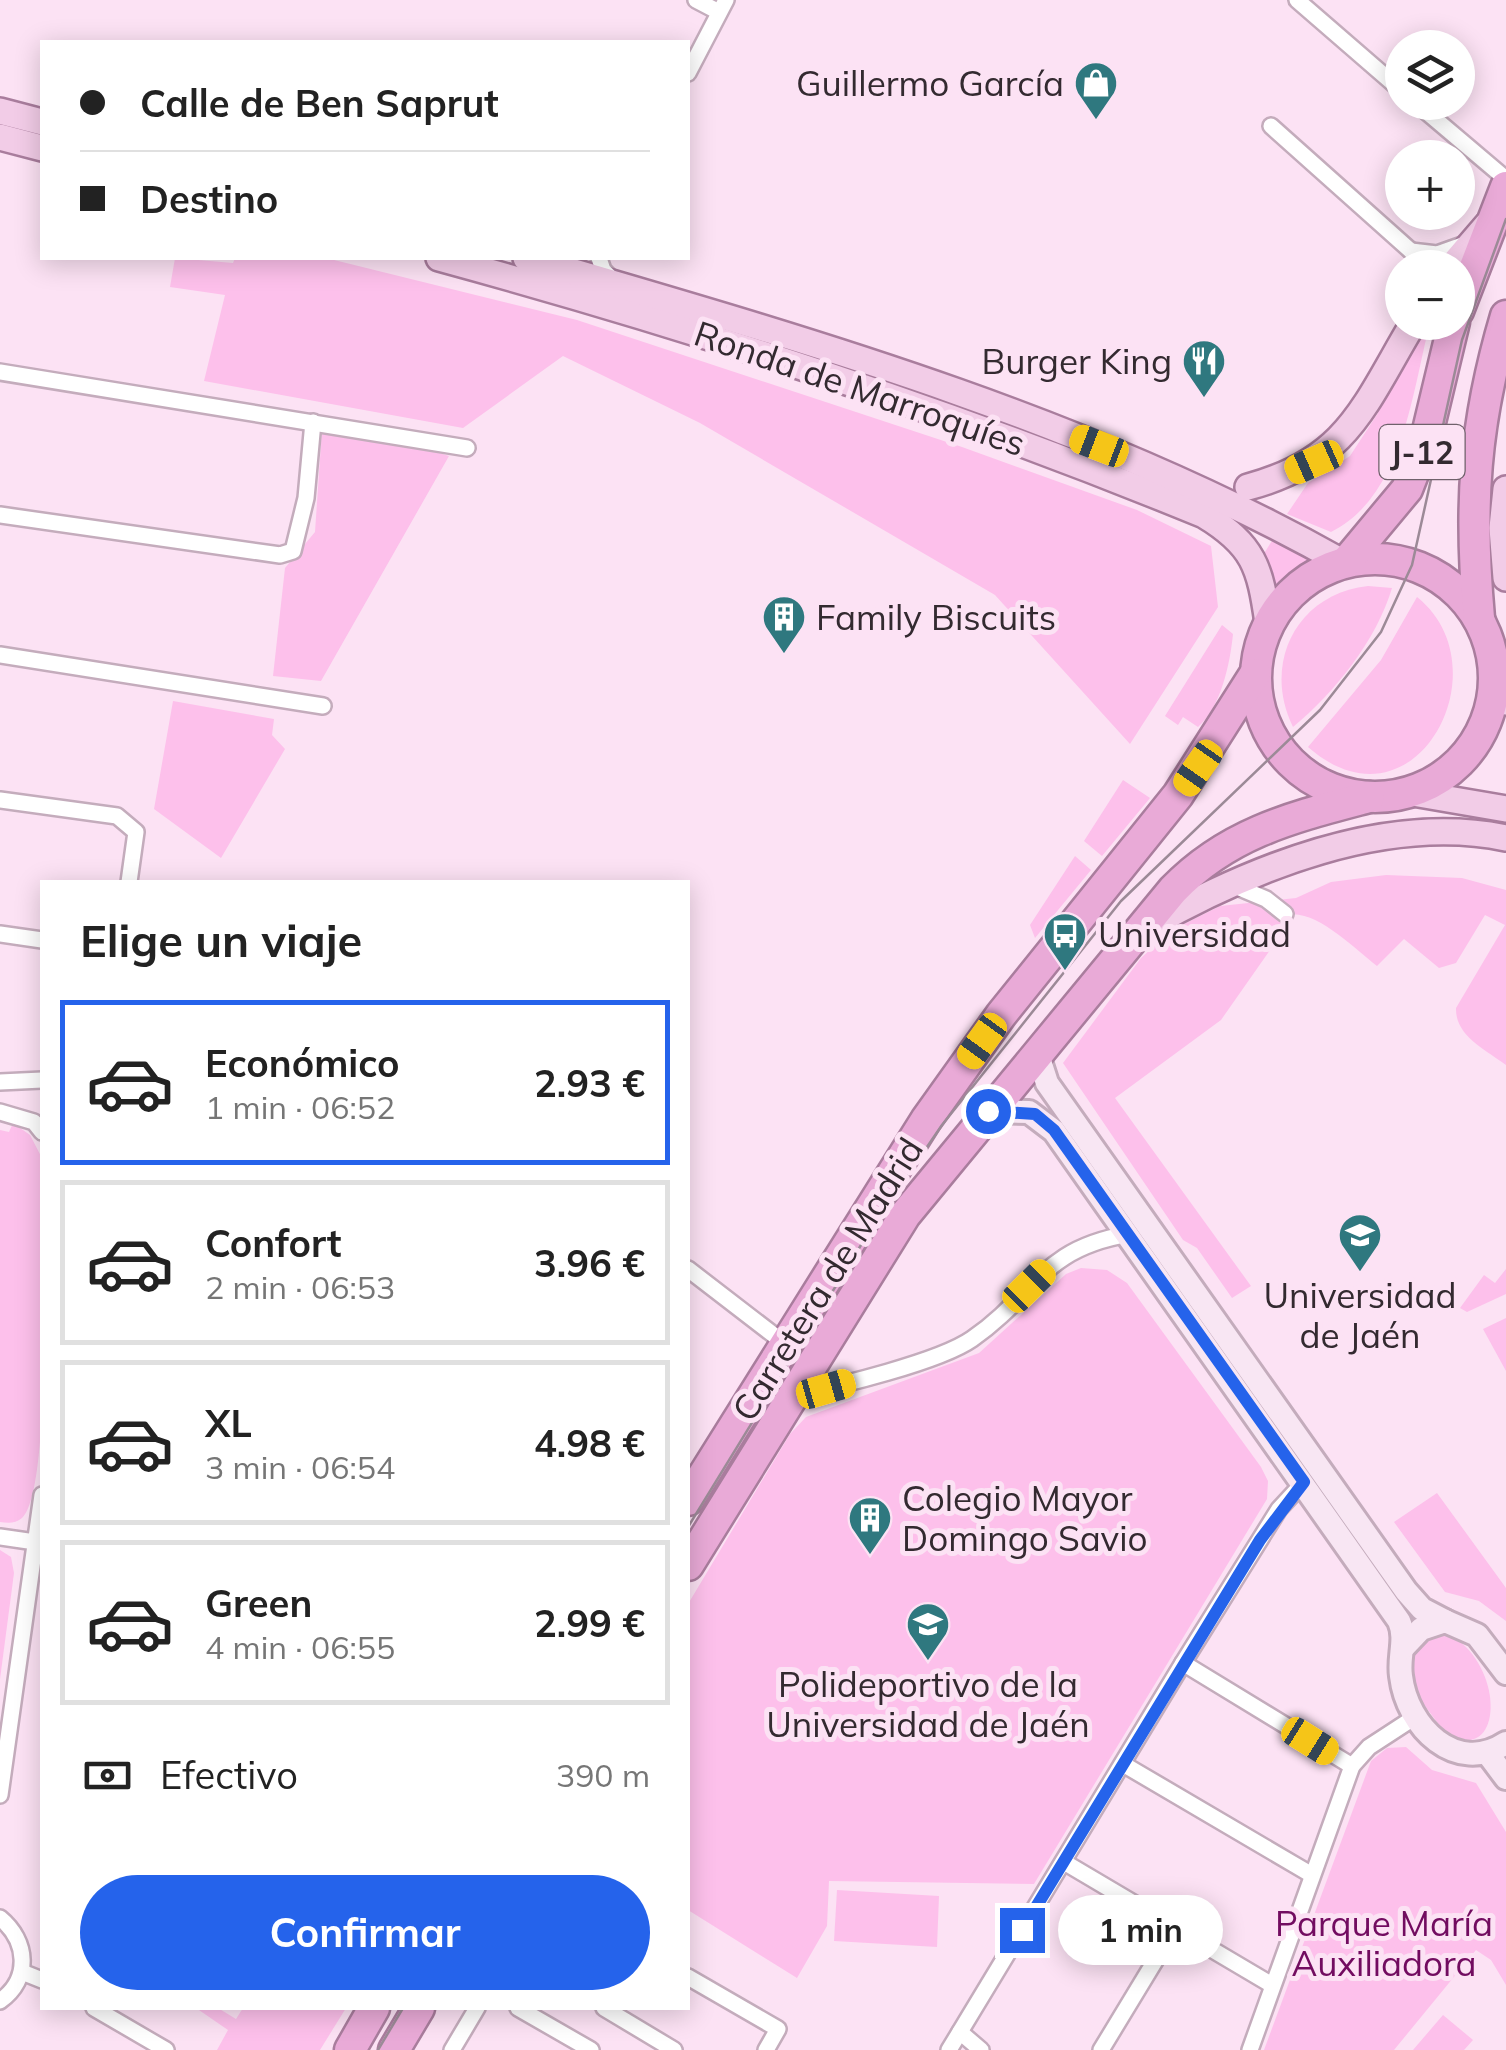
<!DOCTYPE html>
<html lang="es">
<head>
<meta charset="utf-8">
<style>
  :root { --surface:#fff; --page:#f6f6f6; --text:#222; --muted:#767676; --line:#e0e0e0; --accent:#2563eb }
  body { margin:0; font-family:Mulish,sans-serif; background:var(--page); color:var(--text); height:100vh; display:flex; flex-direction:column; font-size:38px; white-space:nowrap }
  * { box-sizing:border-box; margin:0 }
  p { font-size:32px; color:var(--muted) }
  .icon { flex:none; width:55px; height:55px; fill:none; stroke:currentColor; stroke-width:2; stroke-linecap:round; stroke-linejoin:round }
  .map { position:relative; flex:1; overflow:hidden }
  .panel { position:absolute; left:40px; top:880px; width:650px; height:1130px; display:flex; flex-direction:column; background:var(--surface); border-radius:0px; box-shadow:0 5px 25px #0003 }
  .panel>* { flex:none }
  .hud { position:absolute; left:40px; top:40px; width:650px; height:220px; border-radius:0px; box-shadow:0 5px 25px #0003; display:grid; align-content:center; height:220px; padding:0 40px; background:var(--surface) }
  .buttons { position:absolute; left:1385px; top:30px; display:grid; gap:20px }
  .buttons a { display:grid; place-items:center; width:90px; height:90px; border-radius:50%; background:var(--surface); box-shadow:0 5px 25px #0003; font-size:50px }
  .end { position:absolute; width:45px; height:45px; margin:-22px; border:12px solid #2563eb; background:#fff; box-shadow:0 0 0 5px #fff }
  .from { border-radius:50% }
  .bubble { position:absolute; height:70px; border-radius:35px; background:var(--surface); box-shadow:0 5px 25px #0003; font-size:32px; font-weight:700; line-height:70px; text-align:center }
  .car { position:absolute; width:30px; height:60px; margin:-30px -15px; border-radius:12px; box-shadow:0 0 8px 2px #0007; background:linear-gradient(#f5c518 24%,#345 0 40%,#f5c518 0 76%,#345 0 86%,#f5c518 0) }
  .hud b { display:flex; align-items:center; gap:35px; height:95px; font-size:38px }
  .hud b+b { border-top:2px solid var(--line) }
  .hud i { width:25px; height:25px; background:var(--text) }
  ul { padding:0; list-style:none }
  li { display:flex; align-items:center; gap:30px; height:165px; margin:0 20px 15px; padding:0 20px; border:5px solid var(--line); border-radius:0px }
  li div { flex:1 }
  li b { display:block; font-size:38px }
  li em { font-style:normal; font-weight:700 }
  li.active { border-color:var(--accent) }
  li>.icon { width:90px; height:90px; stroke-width:1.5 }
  h2 { padding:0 40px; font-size:45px; line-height:120px }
  .pay { display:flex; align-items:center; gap:25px; height:110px; padding:0 40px; font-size:38px }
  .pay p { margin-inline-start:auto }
  .primary-button { display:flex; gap:20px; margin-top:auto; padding:20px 40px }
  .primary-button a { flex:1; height:115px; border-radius:60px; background:var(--accent); color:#fff; font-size:40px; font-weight:700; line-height:115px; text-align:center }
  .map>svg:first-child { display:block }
</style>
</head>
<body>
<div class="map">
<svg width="1506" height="2050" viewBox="0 0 1506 2050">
  <rect width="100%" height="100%" fill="#fce2f4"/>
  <g fill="#fdc0eb">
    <polygon points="175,258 233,263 235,258 326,258 577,320 962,447 1137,510 1211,546 1218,607 1130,744 995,595 700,423 563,356 463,428 204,381 225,295 170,287"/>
    <path d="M1423,323H1430C1412,392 1403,496 1331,532L1287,514L1308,483L1350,456L1378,413L1372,409Z"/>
    <polygon points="322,429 415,445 449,456 321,681 273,676 285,568 315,532"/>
    <polygon points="1275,536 1316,557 1273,591 1263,555"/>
    <path d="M1368,586L1392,588C1376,641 1335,692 1293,727C1262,664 1296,594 1368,586Z"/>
    <path d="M1417,597C1506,668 1414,840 1308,747L1381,660Z"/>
    <path d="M1222,625L1233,634C1230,664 1221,707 1198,727L1183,717L1178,725L1165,716Z"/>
    <polygon points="173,701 274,719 272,735 285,749 221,858 154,809"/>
    <polygon points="1123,780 1150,798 1102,856 1084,841"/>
    <polygon points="1075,856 1091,870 1035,938 1030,925"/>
    <path d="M1386,875L1462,878L1506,890V1065C1486,1050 1455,1036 1456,1008L1505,925L1485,915L1456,963L1439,968L1404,939L1377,966C1354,949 1307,899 1278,919L1287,926L1221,1020L1115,1098L1251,1286L1232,1298L1197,1248L1183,1240L1063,1063L1141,958L1172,930L1220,906L1296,898L1331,882Z"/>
    <path d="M13,1123L30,1135L42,1158C42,1213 54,1489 22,1518C15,1524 8,1523 0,1522V1130L9,1132Z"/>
    <polygon points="1081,1268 1107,1270 1127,1283 1261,1467 1268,1481 1267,1499 1034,1884 829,1881 827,1926 797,1978 688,1910 688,1604 790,1434 806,1417 979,1353 1066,1274"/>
    <polygon points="1506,1269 1506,1294 1467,1312 1460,1308 1484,1275 1495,1283"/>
    <polygon points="1506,1318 1506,1371 1483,1329"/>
    <polygon points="1437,1493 1506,1588 1506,1621 1479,1601 1445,1592 1394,1522"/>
    <polygon points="0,1550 11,1557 14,1573 0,1679"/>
    <path d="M1444,1632C1506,1659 1506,1769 1445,1733L1414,1691L1406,1665L1421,1639Z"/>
    <polygon points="1406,1747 1432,1770 1476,1783 1506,1832 1506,1985 1491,1960 1476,1950 1394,2050 1264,2050 1371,1761 1387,1748"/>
    <polygon points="837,1890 939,1896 937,1947 834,1941"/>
    <polygon points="196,2008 218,2008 236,2019 243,2008 346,2008 320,2050 217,2050 228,2030"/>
    <polygon points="1443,2015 1473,2040 1464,2050 1413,2050"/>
  </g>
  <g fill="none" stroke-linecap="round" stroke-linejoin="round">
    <g stroke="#c4acbc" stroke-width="20">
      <g id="street">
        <polyline points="696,0 719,12"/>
        <polyline points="1297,0 1402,91"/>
        <polyline points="688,73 726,0"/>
        <polyline points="1415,102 1506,179"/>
        <polyline points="1271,126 1411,251 1424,268"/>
        <polyline points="1411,251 1437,254 1465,244"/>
        <polyline points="599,258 603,270 614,281"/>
        <polyline points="0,372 467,448"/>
        <polyline points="0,515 280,555 293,551 306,498 313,422"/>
        <polyline points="0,655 323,706"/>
        <polyline points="0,800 117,816 136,832 129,882"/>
        <polyline points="1235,886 1266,899 1285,914"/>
        <polyline points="0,934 42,940"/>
        <polyline points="0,1082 42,1080"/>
        <polyline points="0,1112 34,1122 42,1132"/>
        <polyline points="688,1269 788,1346"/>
        <path d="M796,1395C838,1386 939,1362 972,1339C1037,1294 1040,1249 1129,1234"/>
        <polyline points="0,1537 42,1543"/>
        <polyline points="1183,1663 1352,1766"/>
        <polyline points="1123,1764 1312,1875"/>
        <polyline points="0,1795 42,1495"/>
        <polyline points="1064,1862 1272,1985"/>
        <path d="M0,1918C28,1941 31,1979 0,2001"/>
        <polyline points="22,1972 42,1980"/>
        <polyline points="688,1977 778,2029 766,2050"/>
        <polyline points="94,2008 166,2050"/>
        <polyline points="518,2008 591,2050"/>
        <polyline points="604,2008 674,2050"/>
        <polyline points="960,2032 981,2050"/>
        <polyline points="452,2050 477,2008"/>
        <polyline points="949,2050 1183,1663 1279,1509 1304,1482"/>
        <polyline points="1101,2050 1175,1928"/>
        <polyline points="1250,2050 1352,1766 1369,1747 1415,1717"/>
      </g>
    </g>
    <g stroke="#c4acbc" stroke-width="28">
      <g id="secondary">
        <polyline points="1037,1052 1047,1083 1406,1591 1422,1609 1445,1621"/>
        <path d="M988,1111L1029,1112L1054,1131L1399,1621C1407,1639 1398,1657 1401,1676C1407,1727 1456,1776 1506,1743"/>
        <polyline points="1402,1649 1421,1629 1445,1621 1477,1635 1506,1673"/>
        <polyline points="1488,1754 1506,1778"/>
      </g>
    </g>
    <g stroke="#a97d9d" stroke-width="30">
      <g id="primary">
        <polyline points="0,111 42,122"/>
        <polyline points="0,137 42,148"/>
        <path d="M439,258C699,329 954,412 1204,515C1254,545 1260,567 1268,623"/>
        <path d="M526,258C804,339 1088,419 1342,562"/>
        <polyline points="1450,268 1487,225"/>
        <path d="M1248,487C1349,460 1364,405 1414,322"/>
        <polyline points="1506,489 1502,528 1506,578"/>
        <polyline points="1494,673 1506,702"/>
        <polyline points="1407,792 1506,809"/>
        <path d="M1147,927C1251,868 1386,813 1506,838"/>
      </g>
    </g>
    <g stroke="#a97d9d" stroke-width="35">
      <g id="highway">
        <polyline points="1458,311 1506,187"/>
        <circle cx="1375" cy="678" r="119"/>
        <polyline points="1347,561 1407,489 1425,443 1454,322"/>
        <path d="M1479,618C1469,506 1474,424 1506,316"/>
        <polyline points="688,1500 926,1120 1001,1015 1178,795 1255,674"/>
        <path d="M688,1565L905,1215L1173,890C1229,832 1294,817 1369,797"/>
        <polyline points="350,2050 374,2008"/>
        <polyline points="394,2050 419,2008"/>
      </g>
    </g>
    <use href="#street" stroke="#fff" stroke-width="15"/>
    <use href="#secondary" stroke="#f8e6f3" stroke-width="22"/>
    <use href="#primary" stroke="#f2cce7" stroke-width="25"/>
    <use href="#highway" stroke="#e9aad7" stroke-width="30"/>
    <g stroke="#9c8a97" stroke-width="2.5">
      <polyline points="688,1527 869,1232 942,1125 1121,901 1320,710 1381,632 1412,565 1462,340 1506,219"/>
      <polyline points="378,2050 403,2008"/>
    </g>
  </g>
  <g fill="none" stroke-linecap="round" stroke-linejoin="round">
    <polyline stroke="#2563eb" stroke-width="12" points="988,1111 1035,1114 1054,1130 1304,1482 1260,1540 1022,1930"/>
  </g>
  <defs>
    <g id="shop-pin" transform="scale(2.25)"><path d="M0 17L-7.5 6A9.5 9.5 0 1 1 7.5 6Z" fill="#2f787f" stroke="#fce2f4"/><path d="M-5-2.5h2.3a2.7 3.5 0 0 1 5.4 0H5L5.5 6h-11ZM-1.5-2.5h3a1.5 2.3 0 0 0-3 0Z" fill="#fff"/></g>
    <g id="restaurant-pin" transform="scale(2.25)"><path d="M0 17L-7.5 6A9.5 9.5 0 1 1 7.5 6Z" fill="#2f787f" stroke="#fce2f4"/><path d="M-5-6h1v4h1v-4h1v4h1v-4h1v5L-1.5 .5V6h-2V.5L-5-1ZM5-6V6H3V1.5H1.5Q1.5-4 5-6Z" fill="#fff"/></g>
    <g id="building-pin" transform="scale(2.25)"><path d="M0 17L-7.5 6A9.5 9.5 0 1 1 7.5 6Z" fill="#2f787f" stroke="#fce2f4"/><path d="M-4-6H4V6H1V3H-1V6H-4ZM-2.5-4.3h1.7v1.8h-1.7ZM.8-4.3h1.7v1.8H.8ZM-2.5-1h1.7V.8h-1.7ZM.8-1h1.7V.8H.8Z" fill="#fff"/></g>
    <g id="bus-pin" transform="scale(2.25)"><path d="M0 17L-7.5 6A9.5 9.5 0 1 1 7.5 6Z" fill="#2f787f" stroke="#fce2f4"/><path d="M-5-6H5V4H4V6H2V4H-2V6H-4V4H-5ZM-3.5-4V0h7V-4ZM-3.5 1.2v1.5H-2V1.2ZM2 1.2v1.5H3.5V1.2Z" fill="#fff"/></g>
    <g id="university-pin" transform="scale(2.25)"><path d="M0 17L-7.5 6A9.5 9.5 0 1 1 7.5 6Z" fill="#2f787f" stroke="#fce2f4"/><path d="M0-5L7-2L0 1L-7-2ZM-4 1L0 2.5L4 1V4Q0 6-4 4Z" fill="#fff"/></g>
  </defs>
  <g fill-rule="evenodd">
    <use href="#shop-pin" x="1096" y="83"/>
    <use href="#restaurant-pin" x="1204" y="361"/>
    <use href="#building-pin" x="784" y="617"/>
    <use href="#bus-pin" x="1065" y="934"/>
    <use href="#university-pin" x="1360" y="1235"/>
    <use href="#building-pin" x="870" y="1518"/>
    <use href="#university-pin" x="928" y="1624"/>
  </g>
  <g text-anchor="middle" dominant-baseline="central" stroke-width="10" stroke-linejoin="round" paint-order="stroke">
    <rect fill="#fce2f4" stroke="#6f616b" stroke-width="2.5" x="1379.5" y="425" width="85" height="54" rx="8"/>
    <g font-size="32" font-weight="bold" fill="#332a30">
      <text x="1422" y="452">J-12</text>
    </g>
    <g font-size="35" fill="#332a30" stroke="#fce2f4" text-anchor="start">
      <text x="1064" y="83" text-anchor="end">Guillermo García</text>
      <text x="1172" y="361" text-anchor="end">Burger King</text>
      <text x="816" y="617">Family Biscuits</text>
      <text x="1098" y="934">Universidad</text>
      <text x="1360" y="1295" text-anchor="middle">Universidad<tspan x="1360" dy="40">de Jaén</tspan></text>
      <text x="902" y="1498">Colegio Mayor<tspan x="902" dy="40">Domingo Savio</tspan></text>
      <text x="928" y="1684" text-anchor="middle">Polideportivo de la<tspan x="928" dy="40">Universidad de Jaén</tspan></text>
    </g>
    <g font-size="35" fill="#332a30" stroke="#fce2f4">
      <text transform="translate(860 388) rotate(19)">Ronda de Marroquíes</text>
      <text transform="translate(827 1279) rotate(-58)">Carretera de Madrid</text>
    </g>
    <g font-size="35" fill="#720c60" stroke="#fce2f4">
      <text x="1384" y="1923">Parque María<tspan x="1384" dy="40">Auxiliadora</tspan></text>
    </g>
  </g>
</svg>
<div class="buttons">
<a><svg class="icon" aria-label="layers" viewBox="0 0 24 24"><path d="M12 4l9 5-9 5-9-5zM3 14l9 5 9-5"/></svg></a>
<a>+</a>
<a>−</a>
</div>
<i class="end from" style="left:988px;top:1111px"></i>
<i class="end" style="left:1022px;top:1930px"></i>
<div class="bubble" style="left:1058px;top:1895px;width:165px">1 min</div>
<i class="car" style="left:1099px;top:446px;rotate:291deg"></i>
<i class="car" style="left:1314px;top:462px;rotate:246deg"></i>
<i class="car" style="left:1198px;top:768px;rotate:215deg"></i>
<i class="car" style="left:982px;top:1041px;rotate:216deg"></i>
<i class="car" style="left:1029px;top:1286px;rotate:45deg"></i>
<i class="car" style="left:826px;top:1389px;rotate:74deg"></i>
<i class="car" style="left:1310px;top:1741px;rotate:122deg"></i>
<div class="hud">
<b><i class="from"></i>Calle de Ben Saprut</b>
<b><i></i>Destino</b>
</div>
<section class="panel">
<h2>Elige un viaje</h2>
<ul>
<li class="active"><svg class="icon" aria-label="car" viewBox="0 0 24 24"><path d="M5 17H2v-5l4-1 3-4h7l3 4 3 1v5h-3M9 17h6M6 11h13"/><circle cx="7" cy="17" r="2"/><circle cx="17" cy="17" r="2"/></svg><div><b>Económico</b><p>1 min · 06:52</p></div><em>2.93 €</em></li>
<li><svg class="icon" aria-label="car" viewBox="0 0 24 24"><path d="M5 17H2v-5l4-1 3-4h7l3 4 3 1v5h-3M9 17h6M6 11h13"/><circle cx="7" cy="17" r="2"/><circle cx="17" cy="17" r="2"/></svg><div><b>Confort</b><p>2 min · 06:53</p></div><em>3.96 €</em></li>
<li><svg class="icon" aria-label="car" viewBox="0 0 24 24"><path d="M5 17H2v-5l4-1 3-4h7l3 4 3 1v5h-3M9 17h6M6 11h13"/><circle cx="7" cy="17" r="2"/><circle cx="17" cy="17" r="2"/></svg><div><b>XL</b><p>3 min · 06:54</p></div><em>4.98 €</em></li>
<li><svg class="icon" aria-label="car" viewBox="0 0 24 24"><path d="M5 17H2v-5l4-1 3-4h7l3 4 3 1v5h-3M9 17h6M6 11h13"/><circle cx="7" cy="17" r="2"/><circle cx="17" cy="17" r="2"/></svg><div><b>Green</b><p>4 min · 06:55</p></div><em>2.99 €</em></li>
</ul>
<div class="pay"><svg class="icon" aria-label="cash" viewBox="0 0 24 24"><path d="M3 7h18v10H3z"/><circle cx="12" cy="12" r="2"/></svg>Efectivo<p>390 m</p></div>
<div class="primary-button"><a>Confirmar</a></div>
</section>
</div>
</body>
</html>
